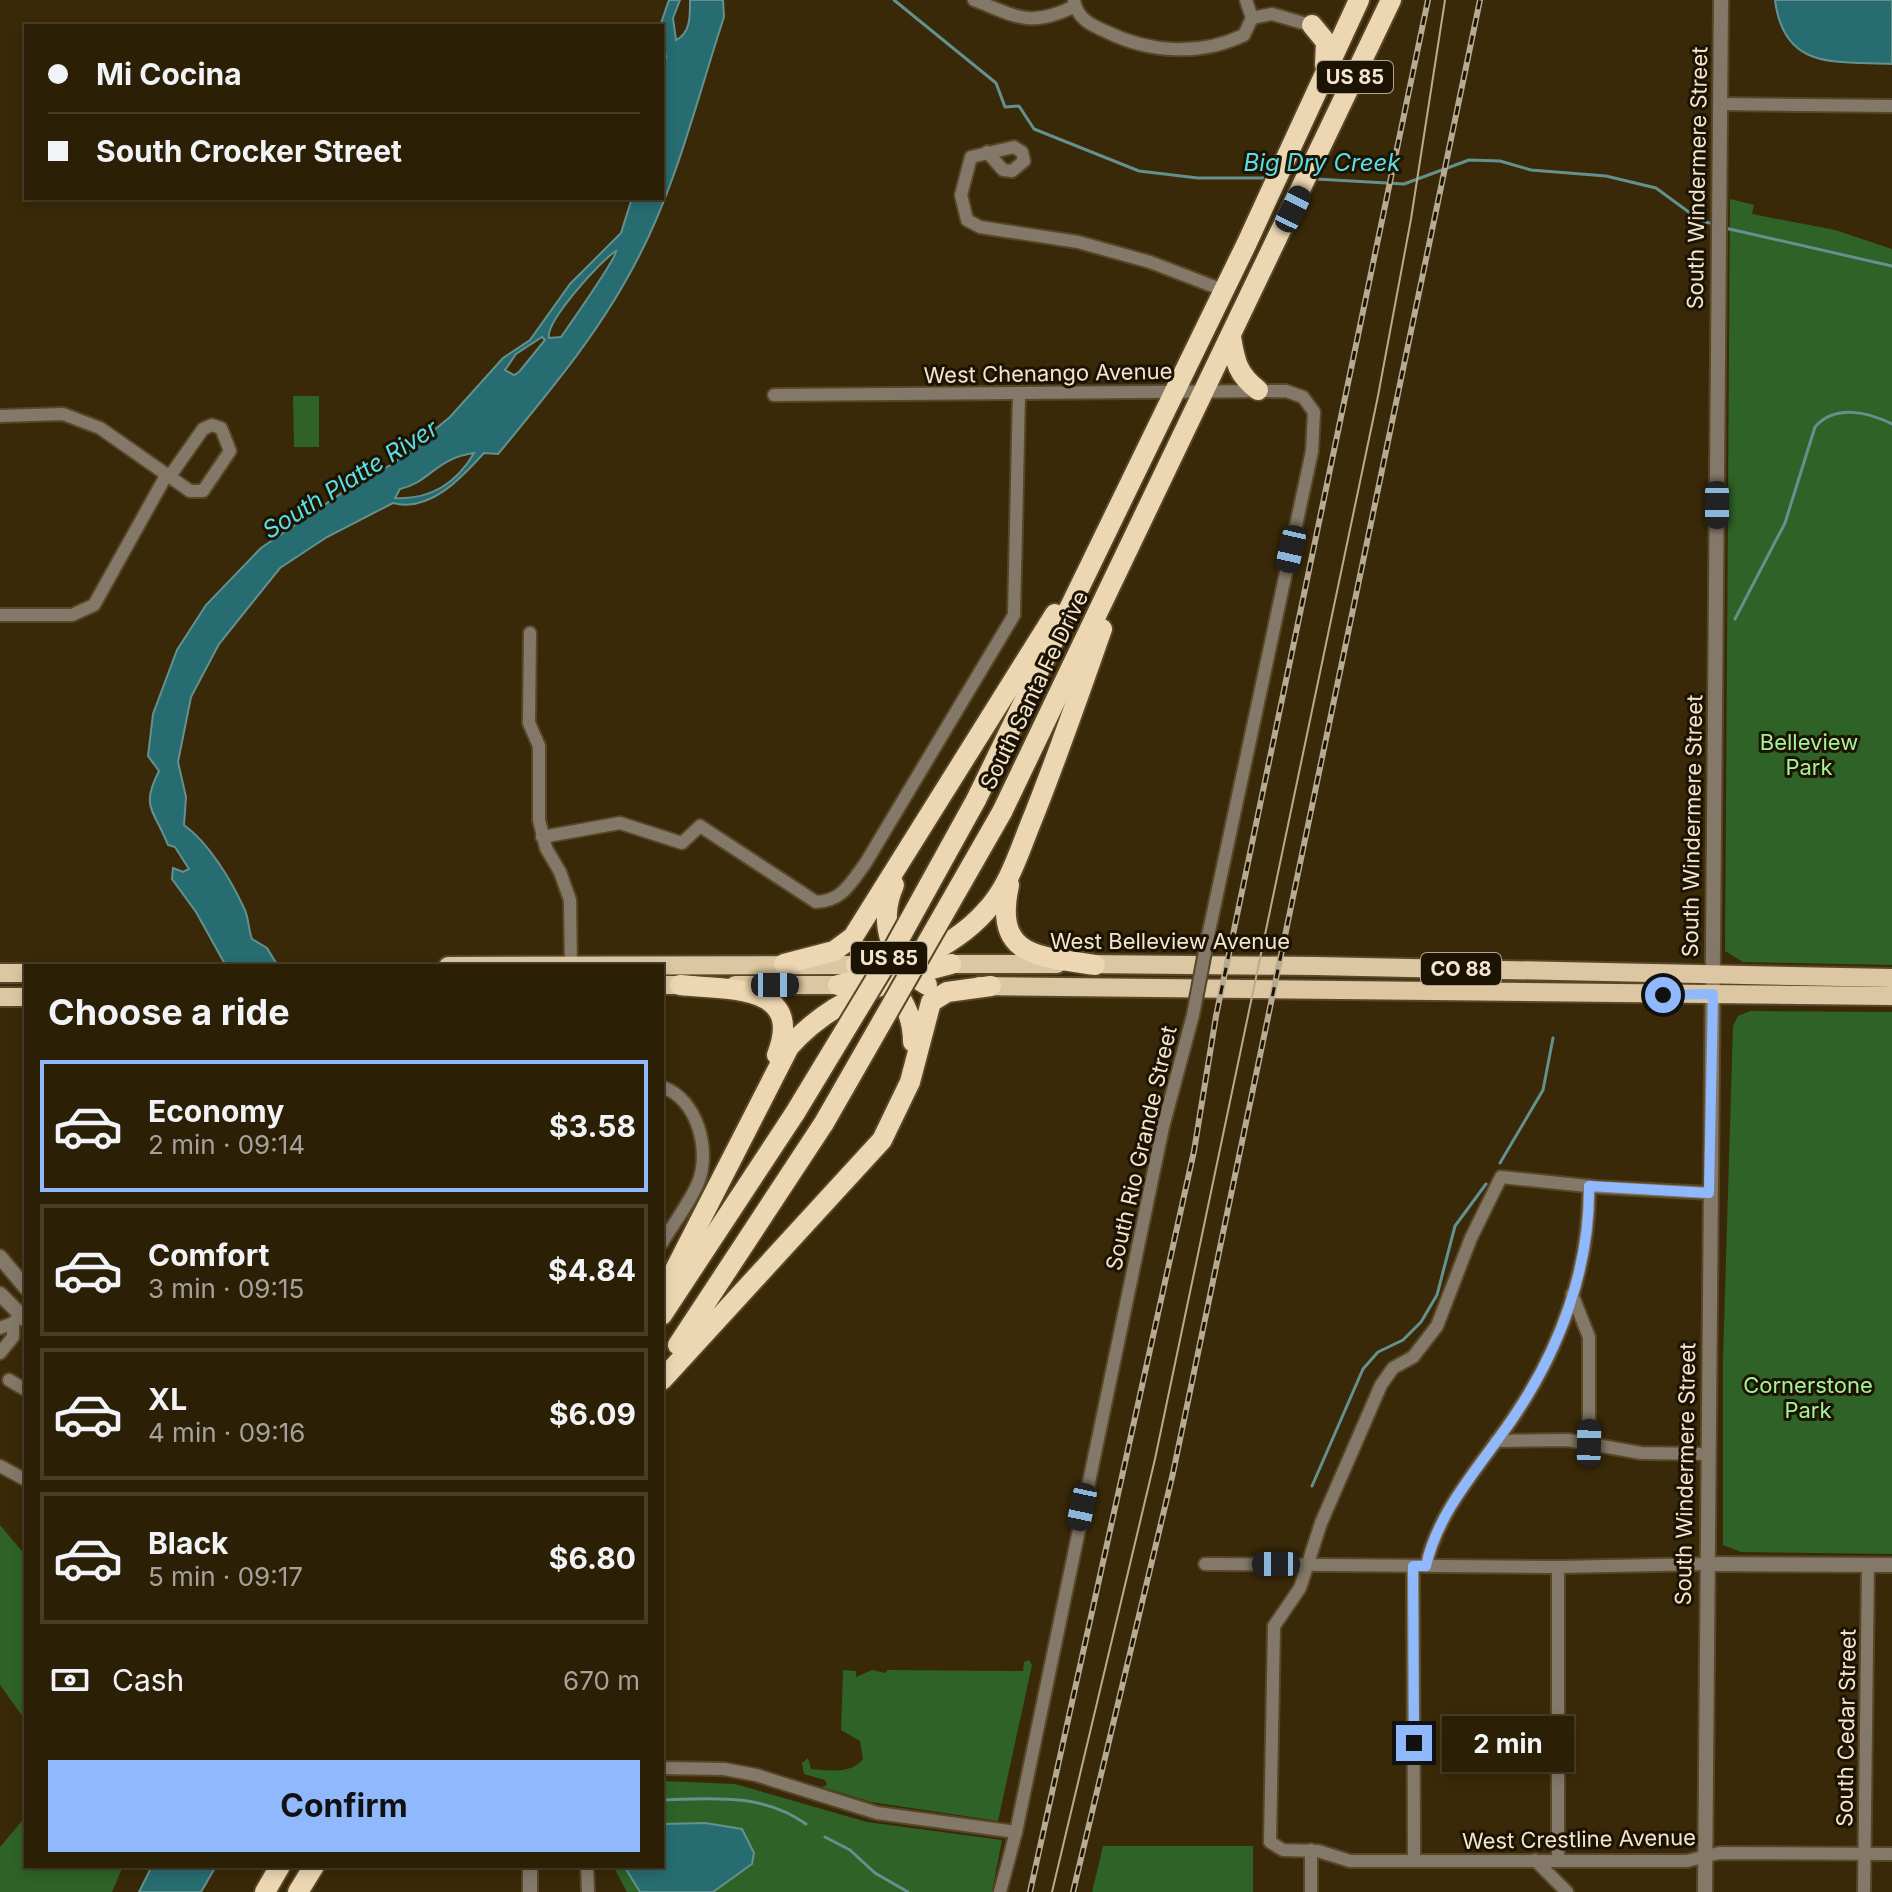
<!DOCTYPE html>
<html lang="en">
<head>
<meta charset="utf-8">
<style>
  :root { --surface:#2b1f06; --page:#372c14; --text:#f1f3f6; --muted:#a6a29b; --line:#473d28; --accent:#90b8fd }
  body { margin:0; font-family:Inter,sans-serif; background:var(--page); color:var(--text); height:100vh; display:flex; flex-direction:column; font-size:30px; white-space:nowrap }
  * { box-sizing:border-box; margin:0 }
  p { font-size:26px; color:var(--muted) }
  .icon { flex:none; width:44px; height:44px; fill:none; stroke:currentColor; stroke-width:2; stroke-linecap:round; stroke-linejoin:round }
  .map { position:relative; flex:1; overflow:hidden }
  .details { position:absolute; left:24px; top:964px; width:640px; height:904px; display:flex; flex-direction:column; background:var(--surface); border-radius:0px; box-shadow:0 4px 12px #0003,0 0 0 2px var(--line) }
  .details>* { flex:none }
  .top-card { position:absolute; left:24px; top:24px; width:640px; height:176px; border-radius:0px; box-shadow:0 4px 12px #0003,0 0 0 2px var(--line); display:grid; align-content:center; height:176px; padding:0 24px; background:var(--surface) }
  .end { position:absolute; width:36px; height:36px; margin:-18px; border:10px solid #90b8fd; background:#111; box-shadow:0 0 0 4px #111 }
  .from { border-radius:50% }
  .bubble { position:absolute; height:56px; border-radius:0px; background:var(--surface); box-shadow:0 4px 12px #0003,0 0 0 2px var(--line); font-size:26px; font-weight:700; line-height:56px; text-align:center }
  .car { position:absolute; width:24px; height:48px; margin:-24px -12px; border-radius:10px; box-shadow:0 0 6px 2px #0007; background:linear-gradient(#222 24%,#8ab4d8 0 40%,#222 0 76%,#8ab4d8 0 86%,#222 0) }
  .top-card b { display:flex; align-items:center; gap:28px; height:76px; font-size:30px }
  .top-card b+b { border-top:2px solid var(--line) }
  .top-card i { width:20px; height:20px; background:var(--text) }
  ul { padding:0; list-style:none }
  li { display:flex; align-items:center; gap:24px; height:132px; margin:0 16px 12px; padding:0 8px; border:4px solid var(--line); border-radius:0px }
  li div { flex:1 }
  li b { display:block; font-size:30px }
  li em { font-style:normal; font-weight:700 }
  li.on { border-color:var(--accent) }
  li>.icon { width:72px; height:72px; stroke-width:1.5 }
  h2 { padding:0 24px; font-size:36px; line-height:96px }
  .pay { display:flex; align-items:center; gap:20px; height:88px; padding:0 24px; font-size:30px }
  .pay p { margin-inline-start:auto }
  .button { display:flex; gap:16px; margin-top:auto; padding:16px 24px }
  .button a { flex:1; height:92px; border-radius:0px; background:var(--accent); color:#111; font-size:32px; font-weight:700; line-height:92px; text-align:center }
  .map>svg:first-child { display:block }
</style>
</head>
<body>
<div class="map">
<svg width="1892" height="1892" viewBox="0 0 1892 1892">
  <rect width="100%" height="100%" fill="#392908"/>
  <g fill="#2e6227">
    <polygon points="1730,199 1754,205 1752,214 1835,230 1892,249 1892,965 1743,962 1725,951"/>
    <polygon points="293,396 319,396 319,447 294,447"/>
    <polygon points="1750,1011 1892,1012 1892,1554 1741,1552 1723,1545 1723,1359 1733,1026 1738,1016"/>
    <polygon points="0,1525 26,1556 26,1721 0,1685"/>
    <path d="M1029,1660L1032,1665L998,1821L871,1802L822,1787L827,1785L825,1780L804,1774L802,1763L808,1758L811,1769C829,1770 850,1775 863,1759L860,1741L841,1730L843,1670L856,1671V1677L872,1670L886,1673L887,1670L1023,1671L1024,1662Z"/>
    <polygon points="662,1781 735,1784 867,1822 1002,1840 992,1892 627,1892 613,1866 662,1866"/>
    <polygon points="26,1816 26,1866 123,1866 112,1892 0,1892 0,1847"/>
    <polygon points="1103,1846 1253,1846 1253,1892 1092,1892"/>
  </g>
  <g fill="#276c71" stroke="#64918e" stroke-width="2" fill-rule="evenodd">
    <path d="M669,0H680L673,18L676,40C691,33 690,15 690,0H723L724,17C697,99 677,184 637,260C600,332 549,392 498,454L484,453C462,477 430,513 393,503L327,537L280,568L219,644L191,697L178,762L186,797L184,825C209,843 231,880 244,908C249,917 248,929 252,939L267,948L278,966H226L196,912L172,879L173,868L183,872L189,869L175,847L168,845C154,809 140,808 159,771L148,756L153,714L177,650L206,605L261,548L346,490L394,463L450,417L503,358L530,340L570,284L621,233L632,198H662V64L666,57L660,26ZM616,251C616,259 570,324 561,337L549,338C545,322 601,260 616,251ZM542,337L545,340L519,372L514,375L505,370L516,354ZM474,453C457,483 430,500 395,498L400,489C429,483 436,458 474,453Z"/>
    <path d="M1775,0H1892V64C1835,61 1784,71 1775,0Z"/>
    <polygon points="705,1823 742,1829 754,1853 752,1864 713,1892 640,1892 624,1866 662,1866 662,1824"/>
    <polygon points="152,1866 216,1866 201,1892 139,1892"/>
  </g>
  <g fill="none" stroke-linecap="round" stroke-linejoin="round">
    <g stroke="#64918e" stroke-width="3">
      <polyline points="894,0 996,83 1005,107 1019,106 1034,129 1139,171 1198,178 1268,178"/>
      <polyline points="1316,179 1404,184 1469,160 1500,161 1531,170 1606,176 1656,188 1701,221 1714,224"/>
      <polyline points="1725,228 1892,266"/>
      <path d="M1735,619L1785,523L1815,427C1835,404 1868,412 1892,424"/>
      <polyline points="1500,1163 1543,1090 1553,1038"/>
      <polyline points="1312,1486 1363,1369 1378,1352 1403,1340 1421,1322 1437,1295 1455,1226 1486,1184"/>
      <path d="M662,1800C712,1798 763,1793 806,1824"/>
      <polyline points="825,1837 850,1850 875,1873 908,1892"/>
    </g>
    <g stroke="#574728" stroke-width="16">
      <g id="minor">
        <path d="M974,0C1018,17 1030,28 1075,6"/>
        <path d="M1074,0C1077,19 1091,25 1107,32C1150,53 1200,56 1244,35L1252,18L1246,0"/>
        <polyline points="1252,18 1272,14 1317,27"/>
        <polyline points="1720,104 1892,106"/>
        <polyline points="987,152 1003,170 1012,171 1024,161 1022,152 1014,147 971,157 961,195 967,220 980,227 1078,242 1150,262 1223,290"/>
        <polyline points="774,395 1286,391 1303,397 1314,412 1312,451 1208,936"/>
        <polyline points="0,416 63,414 100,428 190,491 203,491 230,451 221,428 212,425 203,429 170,476"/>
        <polyline points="0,615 72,615 94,605 167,474"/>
        <polyline points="530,633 529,723 539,746 539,820 546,848 560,872 570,900 571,966"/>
        <path d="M542,837L620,823L682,843L700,826L816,902C842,901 850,884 865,864L1014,615L1019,394"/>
        <path d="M662,1087C698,1099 711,1151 698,1183C689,1204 673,1224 662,1243"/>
        <polyline points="1709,1193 1597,1187 1501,1177 1471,1238 1437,1326 1413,1357 1393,1368 1381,1385 1321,1523 1300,1588 1274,1626 1270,1842 1283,1850 1318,1851 1350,1861 1687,1861 1719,1853 1892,1854"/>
        <polyline points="1572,1294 1589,1337 1589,1443"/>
        <polyline points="0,1328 13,1323 26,1310"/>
        <polyline points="0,1353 13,1337 13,1323"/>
        <polyline points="9,1380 26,1390"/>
        <polyline points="1496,1441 1568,1440 1641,1453 1708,1454"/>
        <polyline points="0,1466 26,1480"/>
        <polyline points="1205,1564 1558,1567 1706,1564"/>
        <polyline points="1413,1566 1414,1861"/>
        <path d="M1426,1566C1438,1509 1484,1462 1515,1415C1560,1348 1590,1268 1589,1186"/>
        <polyline points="1558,1567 1558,1860"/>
        <polyline points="662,1768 724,1769 756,1775 877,1813 1016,1832"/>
        <polyline points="1311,1850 1311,1892"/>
        <polyline points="1535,1860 1567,1892"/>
        <polyline points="587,1866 588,1892"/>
        <polyline points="1000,1892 1016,1832 1163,1127 1193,1015"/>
        <polyline points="1864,1892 1868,1564"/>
      </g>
    </g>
    <g stroke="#574728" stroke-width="18">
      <g id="tertiary">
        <polyline points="0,1257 26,1288"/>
        <polyline points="0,1294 26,1320"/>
        <polyline points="1706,1564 1892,1565"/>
        <polyline points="530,1892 530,1866"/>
        <polyline points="1705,1892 1721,0"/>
      </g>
    </g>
    <g stroke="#574728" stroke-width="22">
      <g id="primary">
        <polyline points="939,964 1057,964"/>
        <polyline points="1083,964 1315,966 1892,978"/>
        <polyline points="448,966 869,965"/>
        <polyline points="0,973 26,973"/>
        <polyline points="662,985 693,985"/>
        <polyline points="735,985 853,985"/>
        <polyline points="979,986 1892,996"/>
        <polyline points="0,997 26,997"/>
      </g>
    </g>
    <g stroke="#574728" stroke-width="24">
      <g id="trunk">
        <polyline points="1312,25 1326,42 1325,65"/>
        <path d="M1231,337C1235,362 1238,375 1258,390"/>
        <polyline points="976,800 1246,245 1359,0"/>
        <polyline points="1002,812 1391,0"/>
        <path d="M894,885C877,923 892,965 927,985"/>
        <path d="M1009,885C993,958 1039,956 1095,965"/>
        <polyline points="784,964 834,951 853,937 1055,614"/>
        <path d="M856,965C891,977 913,1005 913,1042"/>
        <path d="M680,985C727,990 805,983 777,1055"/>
        <path d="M838,985C889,974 950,951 985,912C1008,888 1018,855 1030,825C1056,761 1079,694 1102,629"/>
        <path d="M662,1295L789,1047C831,999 891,979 951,964"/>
        <polyline points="662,1315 795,1113"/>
        <polyline points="678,1345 824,1123"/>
        <polyline points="662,1380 882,1140 910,1082 931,1002 947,992 991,986"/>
        <polyline points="265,1892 280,1866"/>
        <polyline points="298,1892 314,1866"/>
      </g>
    </g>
    <use href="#minor" stroke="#847968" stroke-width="12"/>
    <use href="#tertiary" stroke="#847968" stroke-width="14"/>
    <use href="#primary" stroke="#ddc7a2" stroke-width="18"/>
    <use href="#trunk" stroke="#ecd7b2" stroke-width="20"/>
    <polyline stroke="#b7aa90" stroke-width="2" points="1052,1892 1155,1459 1378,396 1411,219 1445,0"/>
    <g stroke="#b7aa90" stroke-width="6">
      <g id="rail">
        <polyline points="1030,1892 1194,1151 1216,1016 1428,0"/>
        <polyline points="1073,1892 1173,1473 1480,0"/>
      </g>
    </g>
    <use href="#rail" stroke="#1c1303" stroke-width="3" stroke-dasharray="9" stroke-linecap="butt"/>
    <g stroke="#574728" stroke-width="16" stroke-linecap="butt">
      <polyline id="minor-bridge" points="1193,1015 1208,936"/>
    </g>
    <g stroke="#574728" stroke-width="24" stroke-linecap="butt">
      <g id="trunk-bridge">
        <polyline points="795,1113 887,961 976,800"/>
        <polyline points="824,1123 1002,812"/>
      </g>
    </g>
    <use href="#minor-bridge" stroke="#847968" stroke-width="12"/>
    <use href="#trunk-bridge" stroke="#ecd7b2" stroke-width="20"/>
  </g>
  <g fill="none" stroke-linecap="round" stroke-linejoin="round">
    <path stroke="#90b8fd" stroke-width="10" d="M1414,1743L1413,1566H1426C1438,1509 1484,1462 1515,1415C1560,1348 1590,1268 1589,1186L1709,1193L1713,994L1663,995"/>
  </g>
  <g text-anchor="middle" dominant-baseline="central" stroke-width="6" stroke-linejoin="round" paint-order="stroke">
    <g fill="#1c1303" stroke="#b2a792" stroke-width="2">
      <rect x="1317" y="61" width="76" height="32" rx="6"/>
      <rect x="851" y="942" width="76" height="32" rx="6"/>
      <rect x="1421" y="953" width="80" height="32" rx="6"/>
    </g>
    <g font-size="20" font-weight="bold" fill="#f3e6d0">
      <text x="1355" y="77">US 85</text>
      <text x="889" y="958">US 85</text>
      <text x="1461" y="969">CO 88</text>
    </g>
    <g font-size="22" fill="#f3e6d0" stroke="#1c1303">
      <text transform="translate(1697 178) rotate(-89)">South Windermere Street</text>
      <text transform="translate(1048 373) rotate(-1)">West Chenango Avenue</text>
      <text transform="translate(1034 690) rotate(-64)">South Santa Fe Drive</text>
      <text transform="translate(1692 826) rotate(-89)">South Windermere Street</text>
      <text x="1170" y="941">West Belleview Avenue</text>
      <text transform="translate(1141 1148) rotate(-77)">South Rio Grande Street</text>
      <text transform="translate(1685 1474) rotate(-89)">South Windermere Street</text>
      <text transform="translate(1846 1728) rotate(-89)">South Cedar Street</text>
      <text transform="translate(1579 1839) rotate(-1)">West Crestline Avenue</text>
    </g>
    <g font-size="22" fill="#a4f398" stroke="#1c1303">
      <text x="1809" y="742">Belleview<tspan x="1809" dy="25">Park</tspan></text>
      <text x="1808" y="1385">Cornerstone<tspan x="1808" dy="25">Park</tspan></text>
    </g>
    <g font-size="24" font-style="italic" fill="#5adee7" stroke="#1c1303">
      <text x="1322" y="162">Big Dry Creek</text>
      <text transform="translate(350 479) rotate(-32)">South Platte River</text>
    </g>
  </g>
</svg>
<i class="end from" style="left:1663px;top:995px"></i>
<i class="end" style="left:1414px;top:1743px"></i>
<div class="bubble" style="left:1442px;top:1716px;width:132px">2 min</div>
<i class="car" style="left:1293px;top:209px;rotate:26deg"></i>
<i class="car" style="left:1717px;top:505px;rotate:180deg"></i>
<i class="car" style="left:1291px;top:549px;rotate:193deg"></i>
<i class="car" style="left:775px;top:985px;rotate:90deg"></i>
<i class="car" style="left:1589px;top:1443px;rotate:1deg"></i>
<i class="car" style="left:1082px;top:1507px;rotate:192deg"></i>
<i class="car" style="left:1276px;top:1564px;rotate:270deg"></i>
<div class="top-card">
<b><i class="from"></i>Mi Cocina</b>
<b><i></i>South Crocker Street</b>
</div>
<section class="details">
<h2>Choose a ride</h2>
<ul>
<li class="on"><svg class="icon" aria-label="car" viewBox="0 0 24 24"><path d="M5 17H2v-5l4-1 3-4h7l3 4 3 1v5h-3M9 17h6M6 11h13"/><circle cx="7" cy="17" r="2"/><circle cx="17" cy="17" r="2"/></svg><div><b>Economy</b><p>2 min · 09:14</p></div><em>$3.58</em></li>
<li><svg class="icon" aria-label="car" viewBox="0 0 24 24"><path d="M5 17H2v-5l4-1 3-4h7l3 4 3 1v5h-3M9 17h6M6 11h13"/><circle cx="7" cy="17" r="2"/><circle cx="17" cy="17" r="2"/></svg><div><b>Comfort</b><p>3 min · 09:15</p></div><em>$4.84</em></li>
<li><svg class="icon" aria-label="car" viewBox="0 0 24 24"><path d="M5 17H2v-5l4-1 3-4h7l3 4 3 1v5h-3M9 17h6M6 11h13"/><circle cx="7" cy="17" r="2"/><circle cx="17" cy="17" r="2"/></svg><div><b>XL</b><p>4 min · 09:16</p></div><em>$6.09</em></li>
<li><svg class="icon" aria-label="car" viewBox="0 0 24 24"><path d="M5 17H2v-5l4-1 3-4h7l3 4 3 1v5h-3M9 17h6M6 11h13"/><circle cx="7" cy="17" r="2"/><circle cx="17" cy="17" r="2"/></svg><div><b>Black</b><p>5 min · 09:17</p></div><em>$6.80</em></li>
</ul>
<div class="pay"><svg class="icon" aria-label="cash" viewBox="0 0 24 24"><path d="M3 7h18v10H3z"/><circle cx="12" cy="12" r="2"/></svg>Cash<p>670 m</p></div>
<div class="button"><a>Confirm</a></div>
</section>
</div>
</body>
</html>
